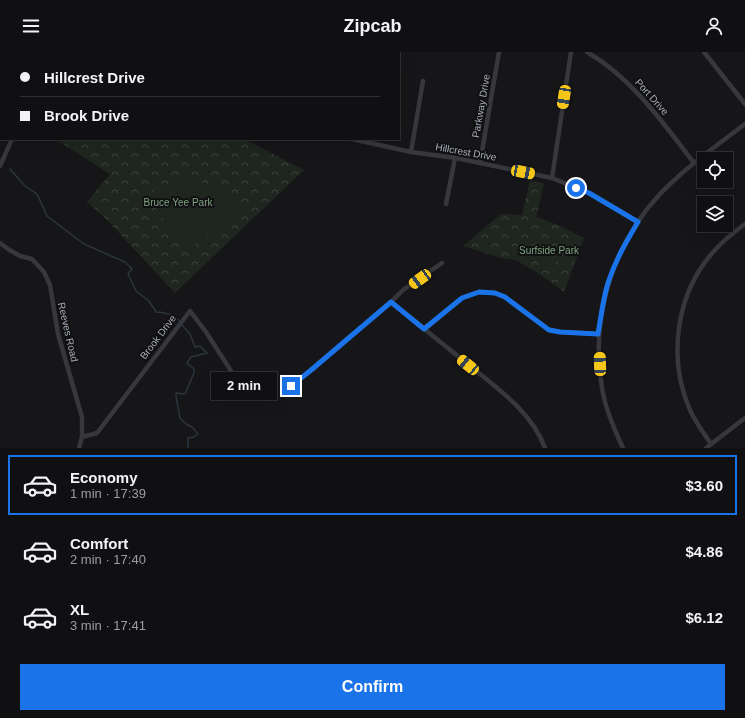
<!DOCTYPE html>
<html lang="en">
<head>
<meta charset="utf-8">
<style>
  :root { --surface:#101012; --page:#19191b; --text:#f1f3f6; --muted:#9c9d9f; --line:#303032; --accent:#1a73e8 }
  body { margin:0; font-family:Helvetica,sans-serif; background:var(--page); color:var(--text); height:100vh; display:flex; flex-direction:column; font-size:15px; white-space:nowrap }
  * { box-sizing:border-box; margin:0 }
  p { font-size:13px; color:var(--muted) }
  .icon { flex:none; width:22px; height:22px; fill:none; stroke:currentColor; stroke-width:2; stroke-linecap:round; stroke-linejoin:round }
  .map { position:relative; height:396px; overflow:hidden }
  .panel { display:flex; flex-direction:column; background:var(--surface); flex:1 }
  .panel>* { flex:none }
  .hud { position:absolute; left:0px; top:0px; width:400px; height:88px; box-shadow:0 4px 16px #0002,0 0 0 1px var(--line); display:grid; align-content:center; height:88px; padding:0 20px; background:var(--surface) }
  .fabs { position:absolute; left:697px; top:100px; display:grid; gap:8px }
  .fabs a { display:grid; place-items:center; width:36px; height:36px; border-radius:0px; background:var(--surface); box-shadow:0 4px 16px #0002,0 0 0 1px var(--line); font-size:20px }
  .end { position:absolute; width:18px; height:18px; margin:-9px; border:5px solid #1a73e8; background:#fff; box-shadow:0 0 0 2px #fff }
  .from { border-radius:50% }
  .bubble { position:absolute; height:28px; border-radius:0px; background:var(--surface); box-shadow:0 4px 16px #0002,0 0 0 1px var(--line); font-size:13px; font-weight:800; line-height:28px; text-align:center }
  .car { position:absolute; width:12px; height:24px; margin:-12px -6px; border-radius:5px; box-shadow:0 0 3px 1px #0007; background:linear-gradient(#f5c518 24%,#345 0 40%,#f5c518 0 76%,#345 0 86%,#f5c518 0) }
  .hud b { display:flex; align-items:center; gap:14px; height:38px; font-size:15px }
  .hud b+b { border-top:1px solid var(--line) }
  .hud i { width:10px; height:10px; background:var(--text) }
  ul { padding:7px 0 0; list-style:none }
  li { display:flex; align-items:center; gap:12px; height:60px; margin:0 8px 6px; padding:0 12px; border:2px solid transparent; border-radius:0px }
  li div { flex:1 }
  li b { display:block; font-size:15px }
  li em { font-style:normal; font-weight:800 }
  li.selected { border-color:var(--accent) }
  li>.icon { width:36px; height:36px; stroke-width:1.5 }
  .cta { display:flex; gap:8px; margin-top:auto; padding:8px 20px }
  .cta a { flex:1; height:46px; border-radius:0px; background:var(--accent); color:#fff; font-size:16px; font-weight:800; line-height:46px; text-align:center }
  header { display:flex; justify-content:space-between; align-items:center; height:52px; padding:0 20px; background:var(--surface); font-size:18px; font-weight:800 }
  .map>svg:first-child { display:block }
</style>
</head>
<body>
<header><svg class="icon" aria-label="menu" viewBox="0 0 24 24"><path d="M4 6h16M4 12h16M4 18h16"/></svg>Zipcab<svg class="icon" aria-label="person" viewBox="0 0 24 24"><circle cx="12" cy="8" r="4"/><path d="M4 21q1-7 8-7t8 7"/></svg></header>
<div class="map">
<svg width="745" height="396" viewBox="0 0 745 396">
  <defs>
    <pattern id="park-crowns" width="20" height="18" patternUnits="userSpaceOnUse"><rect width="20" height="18" fill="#1e261f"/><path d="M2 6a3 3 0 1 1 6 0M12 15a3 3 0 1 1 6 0" fill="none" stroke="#3c433d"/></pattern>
  </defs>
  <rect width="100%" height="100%" fill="#161618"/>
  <g fill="url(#park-crowns)">
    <polygon points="55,87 244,87 304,118 175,241 108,169 87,150 110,122"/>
    <polygon points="530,128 544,132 536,165 561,174 584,186 564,240 541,223 516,208 501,206 463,194 500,163 503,162 522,163"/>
  </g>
  <g fill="#1e261f">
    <polygon points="184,128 206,131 228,142 244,160 186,199 147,143 162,134"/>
    <polygon points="550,198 559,203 551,219 541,214"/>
  </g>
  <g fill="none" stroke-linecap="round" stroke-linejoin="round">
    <g stroke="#2c353c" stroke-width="1.5">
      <path d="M10,117L25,134L37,142L47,164L84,192L125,210L132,217L128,222L136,239L149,249L156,260C164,260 175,263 180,270"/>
      <polyline points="182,273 190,282 195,295 200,294 207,301 191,305 187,311 194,317 194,321 185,342 176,341 176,344 180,366 186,372 192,375 198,382 194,385 188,386 188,396"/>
    </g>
    <g stroke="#37383d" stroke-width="4.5">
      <polyline points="174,0 176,1"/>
      <path d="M587,0C631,25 664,72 694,111"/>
      <polyline points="704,0 745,52"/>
      <polyline points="110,1 111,0"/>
      <polyline points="0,33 1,34"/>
      <polyline points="352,87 411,100 456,106 552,126 589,141 638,170"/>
      <polyline points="411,100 423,29"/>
      <polyline points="480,111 499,0"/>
      <polyline points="0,114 12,87"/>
      <polyline points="552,126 571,0"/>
      <polyline points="446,152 455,106"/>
      <polyline points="0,191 8,197 20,204 32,207 44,220 50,233 58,282 82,365 82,385 79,396"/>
      <path d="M391,250C416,270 440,290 465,310C495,335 531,358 545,396"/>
      <polyline points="425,277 462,246 479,240 495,241 505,245 549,278 560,280 599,282"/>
      <polyline points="291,334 310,319 390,251 403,238 442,211"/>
      <polyline points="82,385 97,381 190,259 206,280 240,333"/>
      <path d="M711,392C704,381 695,370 690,358C667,306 676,240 715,198C724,188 734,180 745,172"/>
      <path d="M623,396C614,377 605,356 602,336C590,267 612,193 660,142C686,115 716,94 745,72"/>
      <polyline points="706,396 745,366"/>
    </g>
    <g stroke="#53555c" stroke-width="7">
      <polyline points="13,1 14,0"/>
      <polyline points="0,21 1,20"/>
    </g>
  </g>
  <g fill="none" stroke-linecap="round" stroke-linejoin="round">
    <path stroke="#1a73e8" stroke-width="5" d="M291,334L310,319L391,250L424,277L462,246L479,240L495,241L505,245L549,278L560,280L598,282C601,265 603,247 608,231C615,209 626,190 638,170L589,141L576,136"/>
  </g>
  <g text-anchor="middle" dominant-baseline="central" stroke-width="4" stroke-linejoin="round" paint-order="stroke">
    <g font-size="10" fill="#a8adb8" stroke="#111113">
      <text transform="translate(652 45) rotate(48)">Port Drive</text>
      <text transform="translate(481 54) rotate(-80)">Parkway Drive</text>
      <text transform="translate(466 100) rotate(10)">Hillcrest Drive</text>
      <text transform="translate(68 280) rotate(77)">Reeves Road</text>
      <text transform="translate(158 285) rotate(-53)">Brook Drive</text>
    </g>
    <g font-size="10" fill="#7fa381" stroke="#111113">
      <text x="178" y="150">Bruce Yee Park</text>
      <text x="549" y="198">Surfside Park</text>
    </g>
  </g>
</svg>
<div class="fabs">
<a><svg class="icon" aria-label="locate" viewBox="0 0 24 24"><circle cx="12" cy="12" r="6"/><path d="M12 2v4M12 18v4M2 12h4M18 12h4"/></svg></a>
<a><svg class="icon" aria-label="layers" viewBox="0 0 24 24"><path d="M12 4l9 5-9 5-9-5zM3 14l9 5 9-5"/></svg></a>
</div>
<i class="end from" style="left:576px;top:136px"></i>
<i class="end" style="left:291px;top:334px"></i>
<div class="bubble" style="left:211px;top:320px;width:66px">2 min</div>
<i class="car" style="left:564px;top:45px;rotate:189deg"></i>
<i class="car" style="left:523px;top:120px;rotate:101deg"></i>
<i class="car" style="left:420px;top:227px;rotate:234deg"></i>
<i class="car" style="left:600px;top:312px;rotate:358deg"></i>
<i class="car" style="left:468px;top:313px;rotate:309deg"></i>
<div class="hud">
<b><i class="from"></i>Hillcrest Drive</b>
<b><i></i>Brook Drive</b>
</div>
</div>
<section class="panel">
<ul>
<li class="selected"><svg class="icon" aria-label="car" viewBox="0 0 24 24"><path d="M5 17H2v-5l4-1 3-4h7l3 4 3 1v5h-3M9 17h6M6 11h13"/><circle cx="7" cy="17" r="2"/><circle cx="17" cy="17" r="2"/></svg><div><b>Economy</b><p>1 min · 17:39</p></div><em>$3.60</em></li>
<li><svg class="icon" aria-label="car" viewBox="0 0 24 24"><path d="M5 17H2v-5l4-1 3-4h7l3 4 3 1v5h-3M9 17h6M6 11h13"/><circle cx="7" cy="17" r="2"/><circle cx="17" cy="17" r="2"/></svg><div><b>Comfort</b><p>2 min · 17:40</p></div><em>$4.86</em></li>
<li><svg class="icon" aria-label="car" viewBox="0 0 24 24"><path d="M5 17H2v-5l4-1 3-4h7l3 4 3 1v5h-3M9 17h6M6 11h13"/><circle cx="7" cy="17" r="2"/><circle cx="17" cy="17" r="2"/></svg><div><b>XL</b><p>3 min · 17:41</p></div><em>$6.12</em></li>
</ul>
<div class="cta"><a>Confirm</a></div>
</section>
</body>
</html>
